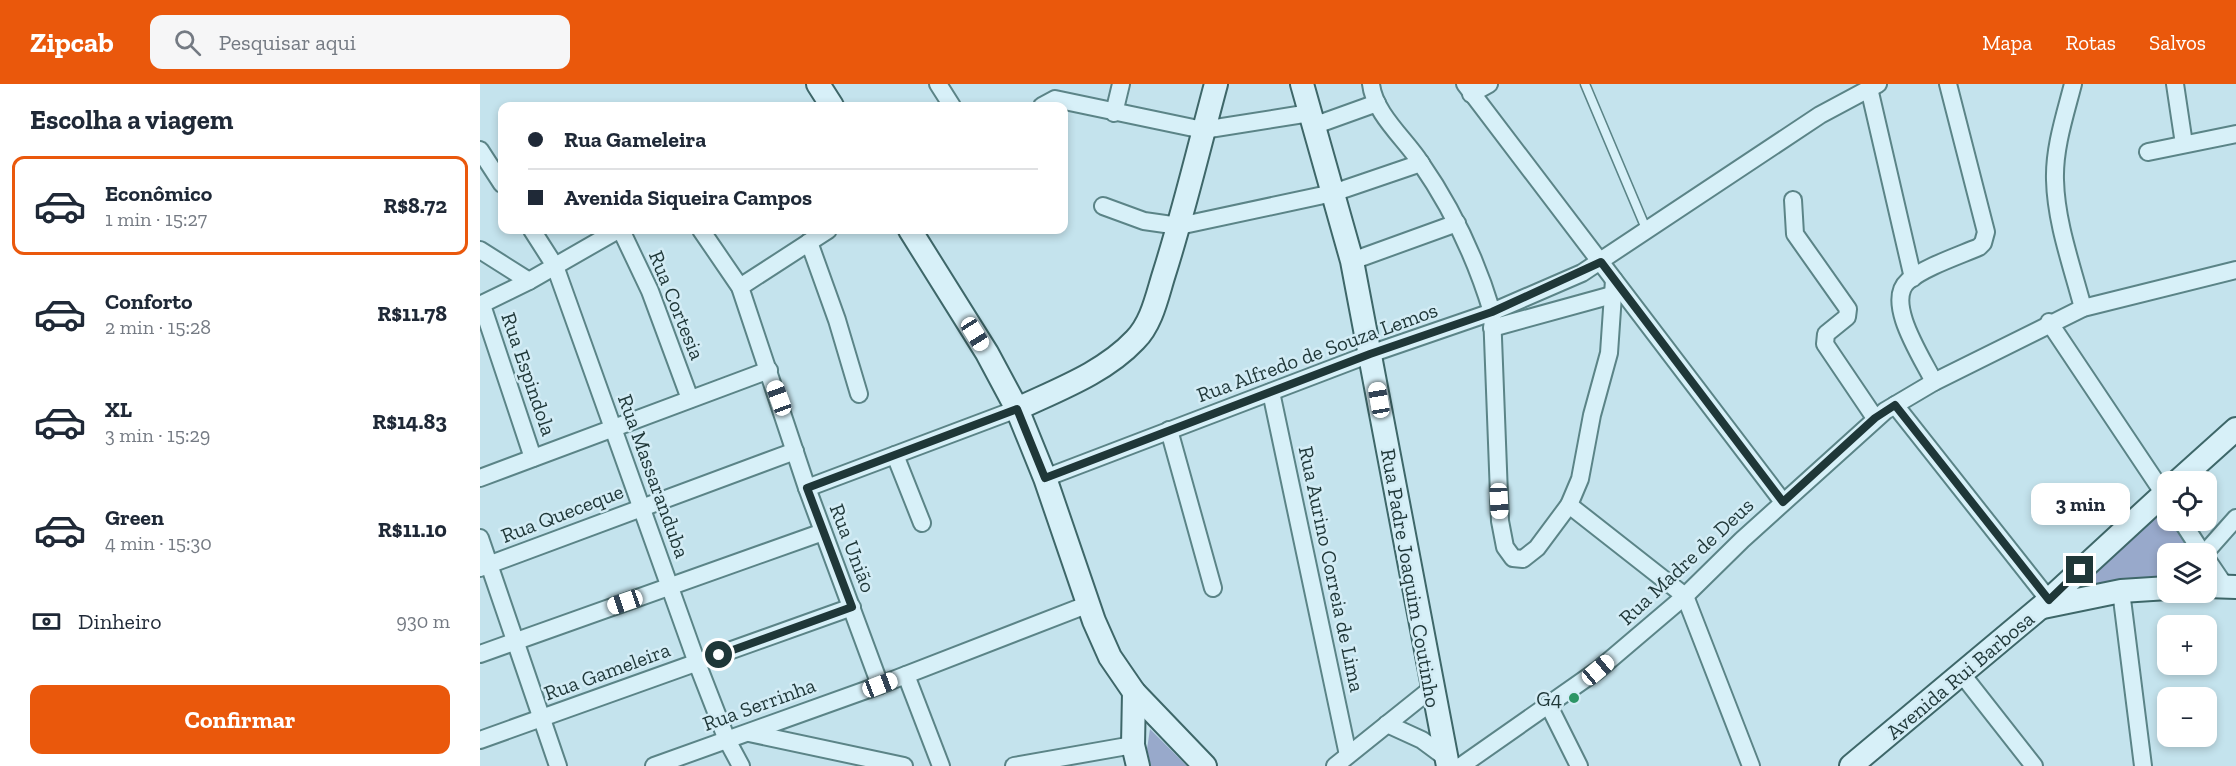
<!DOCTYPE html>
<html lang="pt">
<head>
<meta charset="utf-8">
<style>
  :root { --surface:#fff; --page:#f6f6f7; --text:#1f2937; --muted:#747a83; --line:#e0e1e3; --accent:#ea580c }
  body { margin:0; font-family:"Zilla Slab",serif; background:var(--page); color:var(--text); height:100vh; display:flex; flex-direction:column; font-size:22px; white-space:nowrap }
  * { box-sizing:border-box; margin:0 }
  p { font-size:20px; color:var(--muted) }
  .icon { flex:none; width:33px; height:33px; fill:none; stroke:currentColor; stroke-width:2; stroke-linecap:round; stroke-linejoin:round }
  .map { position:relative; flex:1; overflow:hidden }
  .details { display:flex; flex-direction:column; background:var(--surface); width:480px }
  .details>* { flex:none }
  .top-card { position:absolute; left:18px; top:18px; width:570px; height:132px; border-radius:12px; box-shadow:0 3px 9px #0003; display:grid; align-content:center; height:132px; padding:0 30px; background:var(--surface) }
  .controls { position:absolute; left:1677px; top:387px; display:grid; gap:12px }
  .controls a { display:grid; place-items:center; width:60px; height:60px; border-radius:12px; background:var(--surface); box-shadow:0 3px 9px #0003; font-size:30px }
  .end { position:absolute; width:27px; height:27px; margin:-14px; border:8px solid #1f3738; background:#fff; box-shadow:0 0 0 3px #fff }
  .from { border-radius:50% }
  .bubble { position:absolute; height:42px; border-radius:12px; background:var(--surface); box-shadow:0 3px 9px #0003; font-size:20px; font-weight:800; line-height:42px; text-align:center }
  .car { position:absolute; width:18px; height:36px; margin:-18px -9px; border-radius:8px; box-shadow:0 0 4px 2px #0007; background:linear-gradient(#fff 24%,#345 0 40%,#fff 0 76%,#345 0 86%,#fff 0) }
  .top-card b { display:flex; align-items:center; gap:21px; height:57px; font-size:22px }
  .top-card b+b { border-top:2px solid var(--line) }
  .top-card i { width:15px; height:15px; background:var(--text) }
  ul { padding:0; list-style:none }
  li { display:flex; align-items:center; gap:18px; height:99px; margin:0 12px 9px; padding:0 18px; border:3px solid transparent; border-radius:12px }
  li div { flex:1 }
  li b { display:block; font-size:22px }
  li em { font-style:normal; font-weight:800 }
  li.on { border-color:var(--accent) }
  li>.icon { width:54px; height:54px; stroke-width:1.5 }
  h2 { padding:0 30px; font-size:27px; line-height:72px }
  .pay { display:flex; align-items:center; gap:15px; height:66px; padding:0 30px; font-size:22px }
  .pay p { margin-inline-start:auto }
  .action { display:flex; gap:12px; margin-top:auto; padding:12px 30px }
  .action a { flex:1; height:69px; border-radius:12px; background:var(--accent); color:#fff; font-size:24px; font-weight:800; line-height:69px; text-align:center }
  header { display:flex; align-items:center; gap:36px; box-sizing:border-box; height:84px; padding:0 30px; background:var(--accent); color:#fff }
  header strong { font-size:28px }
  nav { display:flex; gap:33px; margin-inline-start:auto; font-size:21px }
  .search { width:420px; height:54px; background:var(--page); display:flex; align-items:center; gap:15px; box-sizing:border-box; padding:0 21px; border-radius:12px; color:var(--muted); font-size:22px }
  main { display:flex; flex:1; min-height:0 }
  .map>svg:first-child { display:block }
</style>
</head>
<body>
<header>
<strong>Zipcab</strong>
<div class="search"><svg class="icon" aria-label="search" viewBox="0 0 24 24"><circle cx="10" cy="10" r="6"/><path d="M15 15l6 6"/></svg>Pesquisar aqui</div>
<nav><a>Mapa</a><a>Rotas</a><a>Salvos</a></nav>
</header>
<main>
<section class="details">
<h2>Escolha a viagem</h2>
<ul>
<li class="on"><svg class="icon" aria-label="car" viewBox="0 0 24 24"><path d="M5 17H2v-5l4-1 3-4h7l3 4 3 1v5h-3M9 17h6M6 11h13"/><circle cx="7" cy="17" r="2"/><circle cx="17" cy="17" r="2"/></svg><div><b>Econômico</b><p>1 min · 15:27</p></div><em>R$8.72</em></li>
<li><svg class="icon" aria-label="car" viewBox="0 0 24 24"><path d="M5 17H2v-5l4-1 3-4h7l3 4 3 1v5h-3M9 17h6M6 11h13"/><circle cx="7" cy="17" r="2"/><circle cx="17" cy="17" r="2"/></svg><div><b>Conforto</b><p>2 min · 15:28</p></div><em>R$11.78</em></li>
<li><svg class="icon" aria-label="car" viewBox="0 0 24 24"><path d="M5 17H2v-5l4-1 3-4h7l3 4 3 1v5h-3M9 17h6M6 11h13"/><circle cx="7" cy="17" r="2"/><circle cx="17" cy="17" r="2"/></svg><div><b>XL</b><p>3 min · 15:29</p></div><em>R$14.83</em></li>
<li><svg class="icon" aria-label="car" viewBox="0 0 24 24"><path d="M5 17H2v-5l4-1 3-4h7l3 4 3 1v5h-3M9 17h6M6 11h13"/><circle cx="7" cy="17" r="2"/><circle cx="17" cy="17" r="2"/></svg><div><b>Green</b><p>4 min · 15:30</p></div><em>R$11.10</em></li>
</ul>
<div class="pay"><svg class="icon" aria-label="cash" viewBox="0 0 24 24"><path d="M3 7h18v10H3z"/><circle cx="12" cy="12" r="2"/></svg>Dinheiro<p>930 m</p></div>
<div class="action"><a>Confirmar</a></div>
</section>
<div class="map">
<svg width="1756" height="682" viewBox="0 0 1756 682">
  <rect width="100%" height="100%" fill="#c4e3ed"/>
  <g fill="#98a9cb">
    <polygon points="1683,428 1713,469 1688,470 1687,497 1584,512"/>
    <polygon points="670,645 707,682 671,682 667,665"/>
  </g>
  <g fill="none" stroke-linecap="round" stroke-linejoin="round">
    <g stroke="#5b8487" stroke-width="11">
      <polyline id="lane" points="1105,0 1167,147"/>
    </g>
    <g stroke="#5b8487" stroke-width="20">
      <g id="street">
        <polyline points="458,0 472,22"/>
        <path d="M891,0C894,29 925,55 940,78C972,124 996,175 1012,228L1020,437L1025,463L1033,474L1043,475L1057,464L1089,421L1100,395L1112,331L1129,269L1134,196"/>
        <polyline points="985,0 1303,418"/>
        <path d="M1593,0C1585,31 1574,64 1575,96C1576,139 1592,182 1603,224"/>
        <polyline points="1695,0 1704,60"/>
        <polyline points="1389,4 1433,194"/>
        <polyline points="991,10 1009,0"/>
        <polyline points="562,22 575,15 723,46 830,29"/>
        <polyline points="634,29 641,0"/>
        <polyline points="833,42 897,19"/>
        <polyline points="0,66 22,100"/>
        <polyline points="1668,68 1756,50"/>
        <polyline points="1313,116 1315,150 1368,225 1367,233 1346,250 1345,260 1395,334"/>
        <polyline points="623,122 664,137 699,142 853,109 941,79"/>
        <polyline points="52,146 75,182 217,579 247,656 261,682"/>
        <polyline points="141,146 170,207 210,315"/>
        <polyline points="221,146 260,203 327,404 400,601"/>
        <polyline points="329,158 357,236 379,310"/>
        <polyline points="0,166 49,197"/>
        <polyline points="872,177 977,139"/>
        <polyline points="260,203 348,146"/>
        <polyline points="0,221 49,197 138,146"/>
        <polyline points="2,221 53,374"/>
        <polyline points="1569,238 1688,416"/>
        <polyline points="1012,244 1132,211"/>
        <path d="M1454,298C1443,275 1404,218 1428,197C1445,183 1478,172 1499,163L1503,159L1506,148L1468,0"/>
        <polyline points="791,308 868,671"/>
        <polyline points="1415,321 1569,516"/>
        <polyline points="689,346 733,504"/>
        <polyline points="415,371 442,439"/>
        <polyline points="0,394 289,286"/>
        <polyline points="565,394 890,270 1012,228 1102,189 1340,31 1398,0"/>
        <polyline points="327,404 537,325"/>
        <polyline points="1089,421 1205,512 1271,682"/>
        <polyline points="1701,436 1723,470"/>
        <polyline points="0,454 78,682"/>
        <polyline points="1724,470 1756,434"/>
        <polyline points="1726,474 1745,502"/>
        <polyline points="0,484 315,367"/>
        <polyline points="1641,507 1663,682"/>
        <polyline points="0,570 343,448"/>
        <polyline points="1481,589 1554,682"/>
        <polyline points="426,591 461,682"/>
        <polyline points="1069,622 1099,682"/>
        <polyline points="907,640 942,656 965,673"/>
        <polyline points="269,649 424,682"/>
        <polyline points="0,656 372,523"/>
        <polyline points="174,682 400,601 609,520"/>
        <polyline points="534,682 653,661"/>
        <polyline points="855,682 951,605"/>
        <polyline points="981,682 1118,586 1205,512 1262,456 1405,327 1454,298 1603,224 1756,186"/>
      </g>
    </g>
    <g stroke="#3e6769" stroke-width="26">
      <g id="secondary">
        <polyline points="338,0 352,22"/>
        <polyline points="822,0 872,177 968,682"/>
        <polyline points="430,146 507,269 537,325 565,394 614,537 630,573 654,608 725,682"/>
        <path d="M537,325C577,306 624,289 655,256C672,239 677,212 684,190C704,127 719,63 736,0"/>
        <polyline points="1697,398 1756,345"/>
        <polyline points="1726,502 1756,503"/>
        <polyline points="1563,523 1641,507 1688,504"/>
        <polyline points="654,608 653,661 658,682"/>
        <polyline points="1371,682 1561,523 1688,406"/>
      </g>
    </g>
    <use href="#lane" stroke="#d7f0f8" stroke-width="8"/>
    <use href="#street" stroke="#d7f0f8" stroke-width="16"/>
    <use href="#secondary" stroke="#d7f0f8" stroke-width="22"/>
  </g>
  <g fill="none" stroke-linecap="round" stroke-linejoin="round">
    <polyline stroke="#1f3738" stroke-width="8" points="239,571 372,523 327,404 537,325 565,394 890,270 1012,228 1121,178 1303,418 1395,334 1415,321 1569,516 1600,486"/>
  </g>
  <circle fill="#2c9565" stroke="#d3ecf5" stroke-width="2" cx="1094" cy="614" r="6"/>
  <g text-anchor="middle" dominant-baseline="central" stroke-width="5" stroke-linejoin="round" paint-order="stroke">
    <g font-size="21" fill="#1f3738" stroke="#d3ecf5">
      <text transform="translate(197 221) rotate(68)">Rua Cortesia</text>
      <text transform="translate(837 268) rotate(-20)">Rua Alfredo de Souza Lemos</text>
      <text transform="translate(49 290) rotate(71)">Rua Espindola</text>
      <text transform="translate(174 392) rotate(70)">Rua Massaranduba</text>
      <text transform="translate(82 429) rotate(-21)">Rua Queceque</text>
      <text transform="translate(373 464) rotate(69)">Rua União</text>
      <text transform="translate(1206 477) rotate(-43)">Rua Madre de Deus</text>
      <text transform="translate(852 485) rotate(78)">Rua Aurino Correia de Lima</text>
      <text transform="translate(931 494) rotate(80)">Rua Padre Joaquim Coutinho</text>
      <text transform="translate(127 587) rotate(-20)">Rua Gameleira</text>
      <text transform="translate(1480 591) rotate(-40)">Avenida Rui Barbosa</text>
      <text transform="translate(279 620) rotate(-20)">Rua Serrinha</text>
    </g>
    <g font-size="21" fill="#1f3738" stroke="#d3ecf5" text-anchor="end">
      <text x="1082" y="614">G4</text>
    </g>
  </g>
</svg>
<div class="controls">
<a><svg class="icon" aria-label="locate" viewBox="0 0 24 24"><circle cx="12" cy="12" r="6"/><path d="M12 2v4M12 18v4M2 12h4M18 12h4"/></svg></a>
<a><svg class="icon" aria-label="layers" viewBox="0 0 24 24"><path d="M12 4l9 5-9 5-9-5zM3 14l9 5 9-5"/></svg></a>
<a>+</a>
<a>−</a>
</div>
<i class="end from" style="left:239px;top:571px"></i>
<i class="end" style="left:1600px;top:486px"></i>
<div class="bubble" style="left:1551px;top:399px;width:99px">3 min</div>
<i class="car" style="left:495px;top:250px;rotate:148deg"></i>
<i class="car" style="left:299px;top:314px;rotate:340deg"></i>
<i class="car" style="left:899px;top:316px;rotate:350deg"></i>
<i class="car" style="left:1019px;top:417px;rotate:177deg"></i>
<i class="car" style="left:145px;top:518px;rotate:251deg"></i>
<i class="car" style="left:1118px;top:586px;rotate:50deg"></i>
<i class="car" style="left:400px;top:601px;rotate:69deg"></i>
<div class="top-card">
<b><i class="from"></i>Rua Gameleira</b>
<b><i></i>Avenida Siqueira Campos</b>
</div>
</div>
</main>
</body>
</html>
